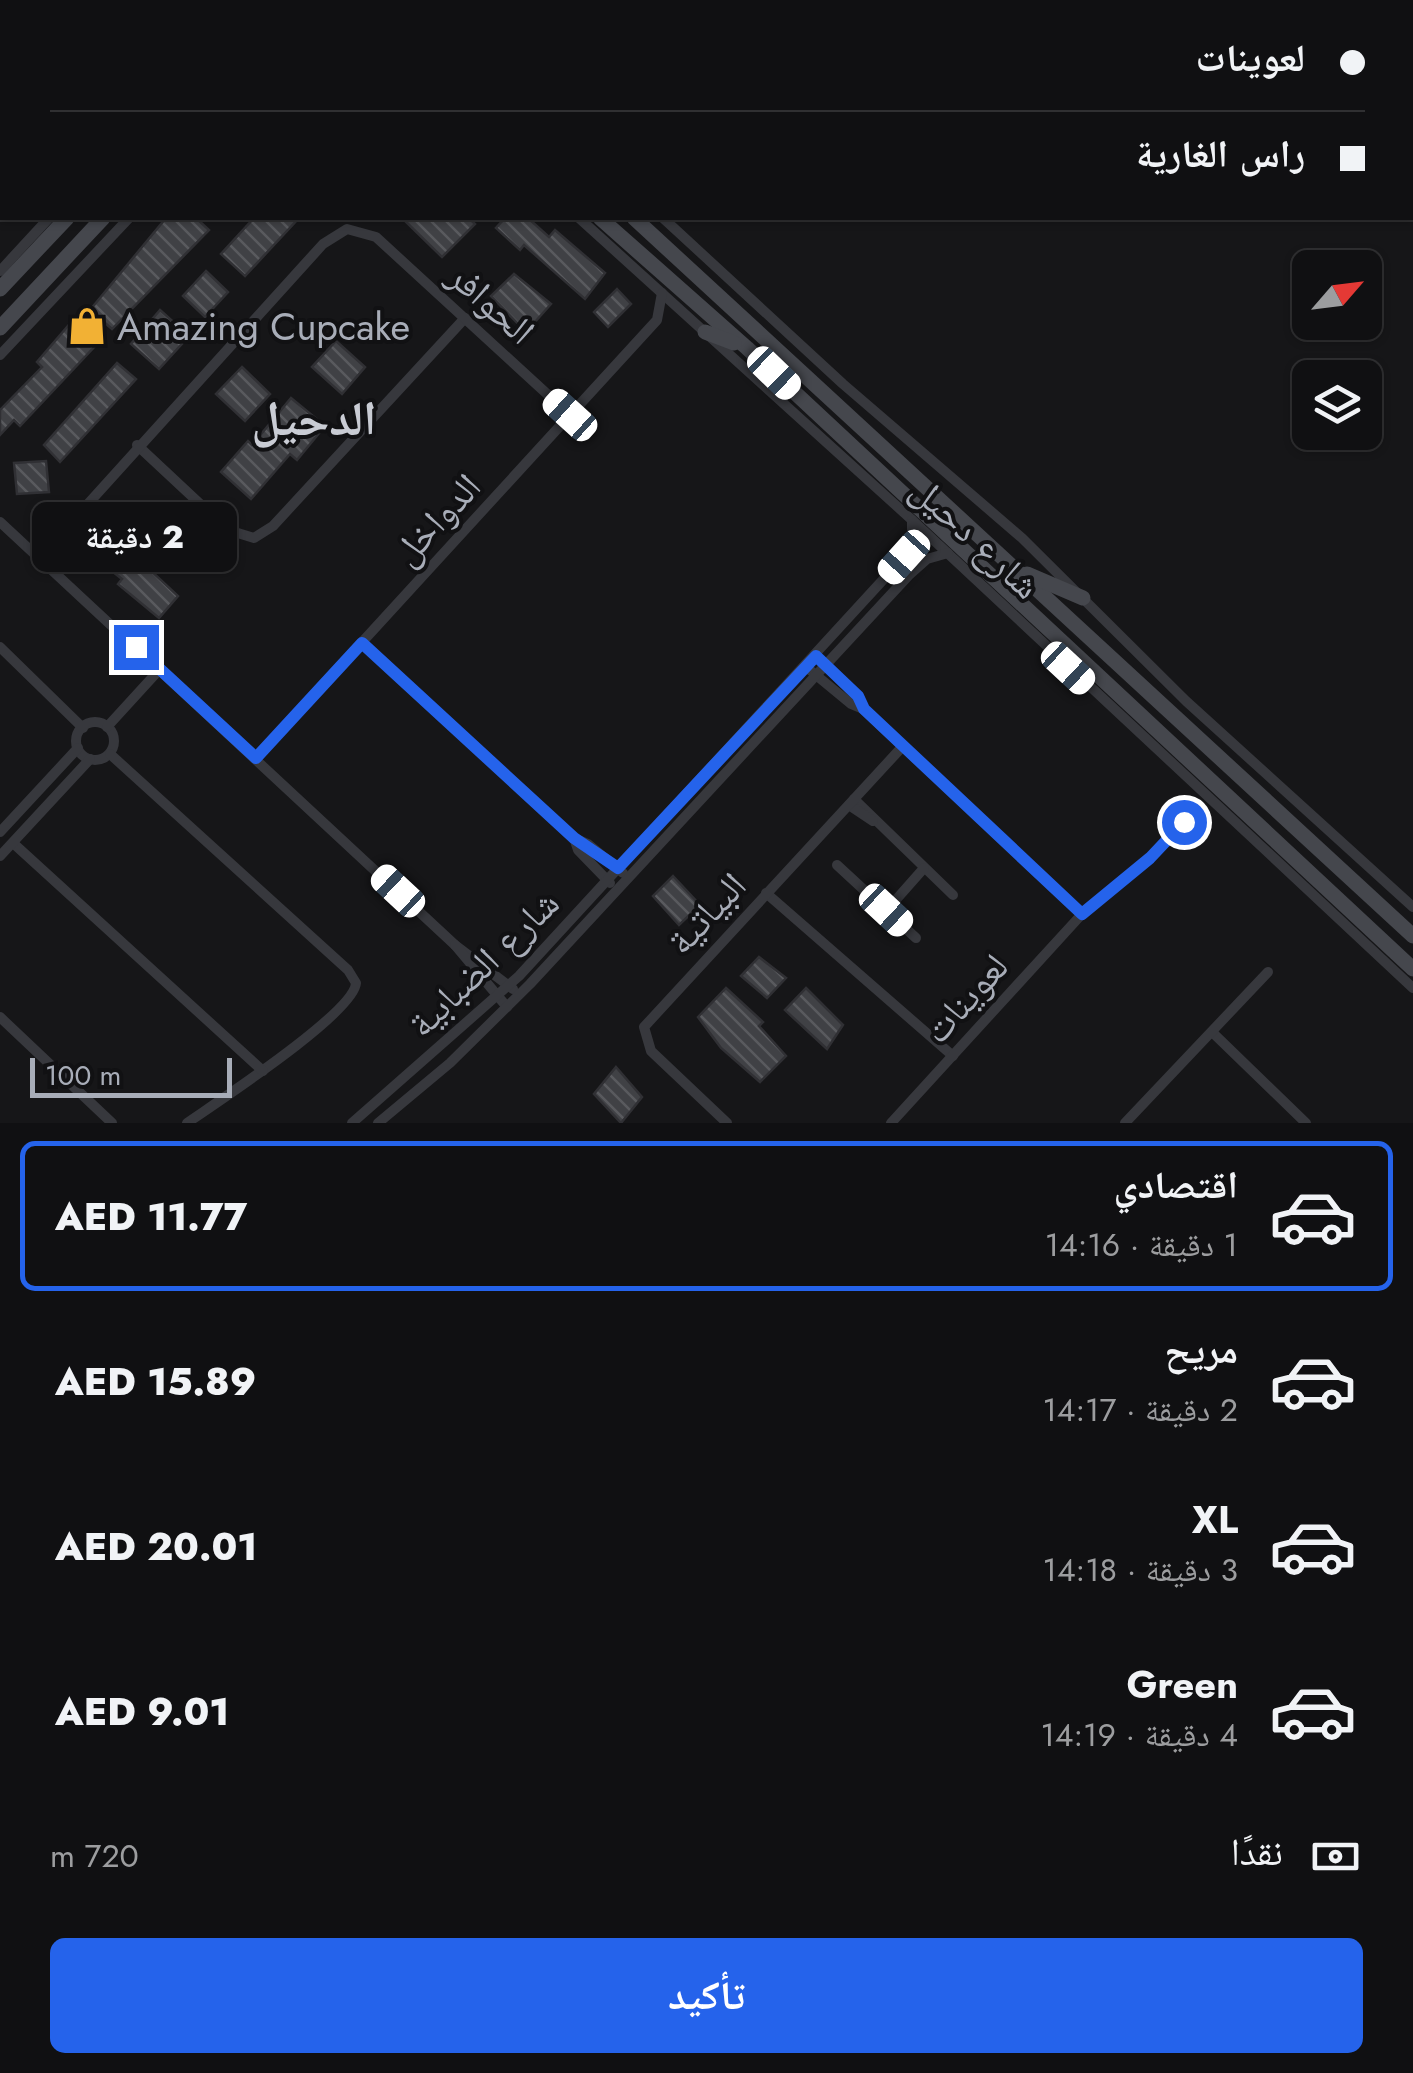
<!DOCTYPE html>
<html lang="ar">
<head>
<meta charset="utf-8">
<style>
  :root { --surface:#101012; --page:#1e1e20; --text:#f1f3f6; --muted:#9c9d9f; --line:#303032; --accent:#2563eb }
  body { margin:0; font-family:Jost,"Noto Naskh Arabic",sans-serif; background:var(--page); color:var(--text); direction:rtl; height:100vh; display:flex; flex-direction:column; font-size:38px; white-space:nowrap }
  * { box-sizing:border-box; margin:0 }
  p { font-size:32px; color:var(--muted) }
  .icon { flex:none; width:55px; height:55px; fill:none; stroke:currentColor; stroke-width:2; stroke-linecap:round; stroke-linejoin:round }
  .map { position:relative; height:1123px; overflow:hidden; direction:ltr }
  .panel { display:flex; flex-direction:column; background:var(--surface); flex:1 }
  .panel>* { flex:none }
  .banner { position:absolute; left:0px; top:0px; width:1415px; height:220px; box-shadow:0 2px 8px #0004,0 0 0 2px var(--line); direction:rtl; display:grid; align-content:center; height:220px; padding:0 50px; background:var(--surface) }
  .needle { width:65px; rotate:62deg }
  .tools { position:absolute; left:1292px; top:250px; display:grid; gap:20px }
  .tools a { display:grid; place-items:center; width:90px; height:90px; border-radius:15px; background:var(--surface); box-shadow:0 2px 8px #0004,0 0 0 2px var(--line); font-size:50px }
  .scale { position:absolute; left:30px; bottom:25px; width:202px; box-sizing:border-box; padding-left:10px; border:5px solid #a8adb8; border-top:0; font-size:28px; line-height:35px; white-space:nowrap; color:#a8adb8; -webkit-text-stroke:8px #111113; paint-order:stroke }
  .end { position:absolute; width:45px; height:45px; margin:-22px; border:12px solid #2563eb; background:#fff; box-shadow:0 0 0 5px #fff }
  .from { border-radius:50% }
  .bubble { position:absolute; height:70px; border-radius:15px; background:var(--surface); box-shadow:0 2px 8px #0004,0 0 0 2px var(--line); font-size:32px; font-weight:800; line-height:70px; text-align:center; direction:rtl }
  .car { position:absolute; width:30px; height:60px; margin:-30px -15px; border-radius:12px; box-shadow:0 0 8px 2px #0007; background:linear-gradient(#fff 24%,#345 0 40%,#fff 0 76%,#345 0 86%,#fff 0) }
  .banner b { display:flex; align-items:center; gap:35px; height:95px; font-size:38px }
  .banner b+b { border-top:2px solid var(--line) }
  .banner i { width:25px; height:25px; background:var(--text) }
  ul { padding:18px 0 0; list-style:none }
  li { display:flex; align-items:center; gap:30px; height:150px; margin:0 20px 15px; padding:0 30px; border:5px solid transparent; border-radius:15px }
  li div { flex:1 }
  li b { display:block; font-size:38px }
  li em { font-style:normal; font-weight:800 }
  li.on { border-color:var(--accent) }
  li>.icon { width:90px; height:90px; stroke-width:1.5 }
  .pay { display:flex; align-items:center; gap:25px; height:110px; padding:0 50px; font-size:38px }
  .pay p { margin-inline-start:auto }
  .button { display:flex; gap:20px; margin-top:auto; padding:20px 50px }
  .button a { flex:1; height:115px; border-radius:15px; background:var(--accent); color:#fff; font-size:40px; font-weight:800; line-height:115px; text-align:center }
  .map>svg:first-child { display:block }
</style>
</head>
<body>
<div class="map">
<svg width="1413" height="1123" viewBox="0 0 1413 1123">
  <defs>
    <pattern id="building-back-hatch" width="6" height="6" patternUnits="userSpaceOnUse" patternTransform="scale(2.5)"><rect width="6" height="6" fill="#404145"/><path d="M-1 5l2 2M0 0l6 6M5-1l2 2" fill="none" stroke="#595a5e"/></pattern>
  </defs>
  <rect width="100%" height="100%" fill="#161618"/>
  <g fill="url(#building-back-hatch)" stroke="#303034" stroke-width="2.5">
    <polygon points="166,218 196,218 209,230 112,329 90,310"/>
    <polygon points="254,218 299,218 245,276 221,254"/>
    <polygon points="402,218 469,218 475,224 442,257"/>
    <polygon points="505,218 528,218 549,237 555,230 605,273 585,299 524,245 520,250 496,228"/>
    <polygon points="206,271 228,292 205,317 183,296"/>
    <polygon points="514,274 551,304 526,332 491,296"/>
    <polygon points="617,289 631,304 608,327 594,312"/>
    <polygon points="160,310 189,336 159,369 131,344"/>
    <polygon points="73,320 97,344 20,426 14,420 0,435 0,410 42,367 37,362"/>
    <polygon points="336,341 365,367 342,394 312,367"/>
    <polygon points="117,363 136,379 60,462 44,445"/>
    <polygon points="242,367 270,394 245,421 216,394"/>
    <polygon points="291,398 325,426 297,460 290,454 251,499 221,472 248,441 252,445"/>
    <polygon points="46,461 49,492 17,494 14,463"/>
    <polygon points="96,509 140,548 134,555 178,596 159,618 118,584 122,579 70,538"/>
    <polygon points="673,876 700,905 679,925 653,896"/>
    <polygon points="759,957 786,978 767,998 741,976"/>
    <polygon points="726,988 763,1022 759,1026 786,1056 760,1082 721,1048 698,1017"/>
    <polygon points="806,988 843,1025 827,1049 785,1010"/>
    <polygon points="616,1067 642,1097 621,1123 594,1094"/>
  </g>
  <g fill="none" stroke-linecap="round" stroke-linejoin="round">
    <g stroke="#37383d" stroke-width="10">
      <polyline points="144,0 146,2"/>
      <polyline points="430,0 432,2"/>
      <polyline points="33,2 35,0"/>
      <polyline points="237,2 239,0"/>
      <polyline points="0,39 2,36"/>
      <polyline points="579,218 911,519 1413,988"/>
      <polyline points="663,218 843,384 1022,538 1186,701 1413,907"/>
      <polyline points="0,271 49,218"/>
      <polyline points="0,355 129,218"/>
      <polyline points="137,445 228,530 254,538 273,526 465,318"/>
      <polyline points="0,522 455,945 513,989"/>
      <polyline points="39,558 323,244 347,229 376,237 570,415"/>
      <polyline points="362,643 574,838 588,844 623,873"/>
      <polyline points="0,647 83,728"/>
      <polyline points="822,662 857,697 863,709"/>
      <polyline points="805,666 851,704 863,709 1082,914"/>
      <circle cx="95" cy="741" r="19"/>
      <polyline points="107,727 160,669"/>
      <path d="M110,754L348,970L356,983C354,1013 217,1102 187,1123"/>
      <polyline points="256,758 657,320 662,293"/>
      <polyline points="854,799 953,895"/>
      <polyline points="849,805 873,821"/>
      <polyline points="0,832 78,748"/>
      <polyline points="574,838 578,850 610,883"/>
      <polyline points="13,843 263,1071"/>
      <polyline points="0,856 90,759"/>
      <polyline points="837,865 916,938"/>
      <polyline points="766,893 953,1056"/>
      <polyline points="886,911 924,868"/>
      <polyline points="455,945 507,1007"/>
      <polyline points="0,1017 112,1123"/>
      <polyline points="1212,1032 1306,1123"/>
      <polyline points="352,1123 519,976 904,557 912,543 912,520"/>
      <polyline points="378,1123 450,1063 530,984 909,575 927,559 948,553"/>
      <polyline points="727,1123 651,1051 644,1027 903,746"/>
      <polyline points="891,1123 1082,914 1150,858 1184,822"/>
      <polyline points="1125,1123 1268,972"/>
    </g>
    <g stroke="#45474d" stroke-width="15">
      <polyline points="365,0 368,2"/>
      <polyline points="398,0 401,2"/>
      <polyline points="267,2 269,0"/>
      <polyline points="300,2 302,0"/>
      <polyline points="325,2 330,0"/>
      <polyline points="600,218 747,348 1413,969"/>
      <polyline points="634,218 1413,936"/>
      <polyline points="0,289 67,218"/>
      <polyline points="0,328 103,218"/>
      <polyline points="705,332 734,343"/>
      <polyline points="1027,574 1083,598"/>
    </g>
  </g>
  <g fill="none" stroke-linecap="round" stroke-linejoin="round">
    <polyline stroke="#2563eb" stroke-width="12" points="136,647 256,758 362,643 574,838 618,868 816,656 858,696 864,709 1082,914 1150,858 1184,822"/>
  </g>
  <defs>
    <g id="shop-bare" transform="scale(3)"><path d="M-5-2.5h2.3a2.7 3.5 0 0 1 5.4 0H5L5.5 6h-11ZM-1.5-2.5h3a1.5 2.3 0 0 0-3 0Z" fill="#f2b134" stroke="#111113" stroke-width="2.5" paint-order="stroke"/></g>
  </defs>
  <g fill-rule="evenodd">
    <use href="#shop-bare" x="87" y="326"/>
  </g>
  <g text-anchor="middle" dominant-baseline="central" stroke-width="8" stroke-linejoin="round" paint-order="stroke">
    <g font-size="38" fill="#a8adb8" stroke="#111113">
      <text transform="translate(492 303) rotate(42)">الحوافر</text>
      <text transform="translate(436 519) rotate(-47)">الدواخل</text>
      <text transform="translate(976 537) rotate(43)">شارع دحيل</text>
      <text transform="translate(706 913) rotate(-47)">البياتية</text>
      <text transform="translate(483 963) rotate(-44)">شارع الضبابية</text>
      <text transform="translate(965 998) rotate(-48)">لعوينات</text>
    </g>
    <g font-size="38" fill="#a8adb8" stroke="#111113" text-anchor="start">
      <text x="117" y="326">Amazing Cupcake</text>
    </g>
    <g font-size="48" font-weight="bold" fill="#c9ccd4" stroke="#111113">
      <text x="314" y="418">الدحيل</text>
    </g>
  </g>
</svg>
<div class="tools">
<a><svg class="needle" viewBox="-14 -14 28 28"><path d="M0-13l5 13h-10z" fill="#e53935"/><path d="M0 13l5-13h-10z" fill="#9c9d9f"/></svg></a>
<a><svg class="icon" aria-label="layers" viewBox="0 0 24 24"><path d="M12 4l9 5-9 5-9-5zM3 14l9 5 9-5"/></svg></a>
</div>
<div class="scale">100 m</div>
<i class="end from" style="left:1184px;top:822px"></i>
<i class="end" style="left:136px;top:647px"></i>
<div class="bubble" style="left:32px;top:502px;width:205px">2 دقيقة</div>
<i class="car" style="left:774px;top:373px;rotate:134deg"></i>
<i class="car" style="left:570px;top:415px;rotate:312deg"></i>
<i class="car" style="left:904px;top:557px;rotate:222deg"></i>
<i class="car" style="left:1068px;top:668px;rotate:133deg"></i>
<i class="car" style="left:398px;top:891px;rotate:313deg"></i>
<i class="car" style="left:886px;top:910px;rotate:133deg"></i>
<div class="banner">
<b><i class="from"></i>لعوينات</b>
<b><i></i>راس الغارية</b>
</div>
</div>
<section class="panel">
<ul>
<li class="on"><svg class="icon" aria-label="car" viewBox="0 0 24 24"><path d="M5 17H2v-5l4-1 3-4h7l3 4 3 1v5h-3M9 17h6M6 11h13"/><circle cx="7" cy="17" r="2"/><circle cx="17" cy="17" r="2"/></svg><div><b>اقتصادي</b><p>1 دقيقة · 14:16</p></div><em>AED 11.77</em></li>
<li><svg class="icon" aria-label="car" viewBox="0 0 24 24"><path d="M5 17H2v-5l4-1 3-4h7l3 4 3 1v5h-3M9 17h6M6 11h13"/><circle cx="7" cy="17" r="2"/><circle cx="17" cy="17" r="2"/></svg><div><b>مريح</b><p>2 دقيقة · 14:17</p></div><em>AED 15.89</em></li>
<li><svg class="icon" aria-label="car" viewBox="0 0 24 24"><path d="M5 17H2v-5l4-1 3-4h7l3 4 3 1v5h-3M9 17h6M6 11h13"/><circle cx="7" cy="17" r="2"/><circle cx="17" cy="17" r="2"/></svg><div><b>XL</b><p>3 دقيقة · 14:18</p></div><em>AED 20.01</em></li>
<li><svg class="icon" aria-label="car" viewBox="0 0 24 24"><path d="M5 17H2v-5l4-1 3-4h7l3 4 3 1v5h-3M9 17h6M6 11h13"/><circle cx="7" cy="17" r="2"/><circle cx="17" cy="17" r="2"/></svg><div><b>Green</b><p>4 دقيقة · 14:19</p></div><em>AED 9.01</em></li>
</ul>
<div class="pay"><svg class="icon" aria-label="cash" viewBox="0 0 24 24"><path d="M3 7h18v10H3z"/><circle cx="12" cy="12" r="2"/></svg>نقدًا<p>720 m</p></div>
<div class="button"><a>تأكيد</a></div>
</section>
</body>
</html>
